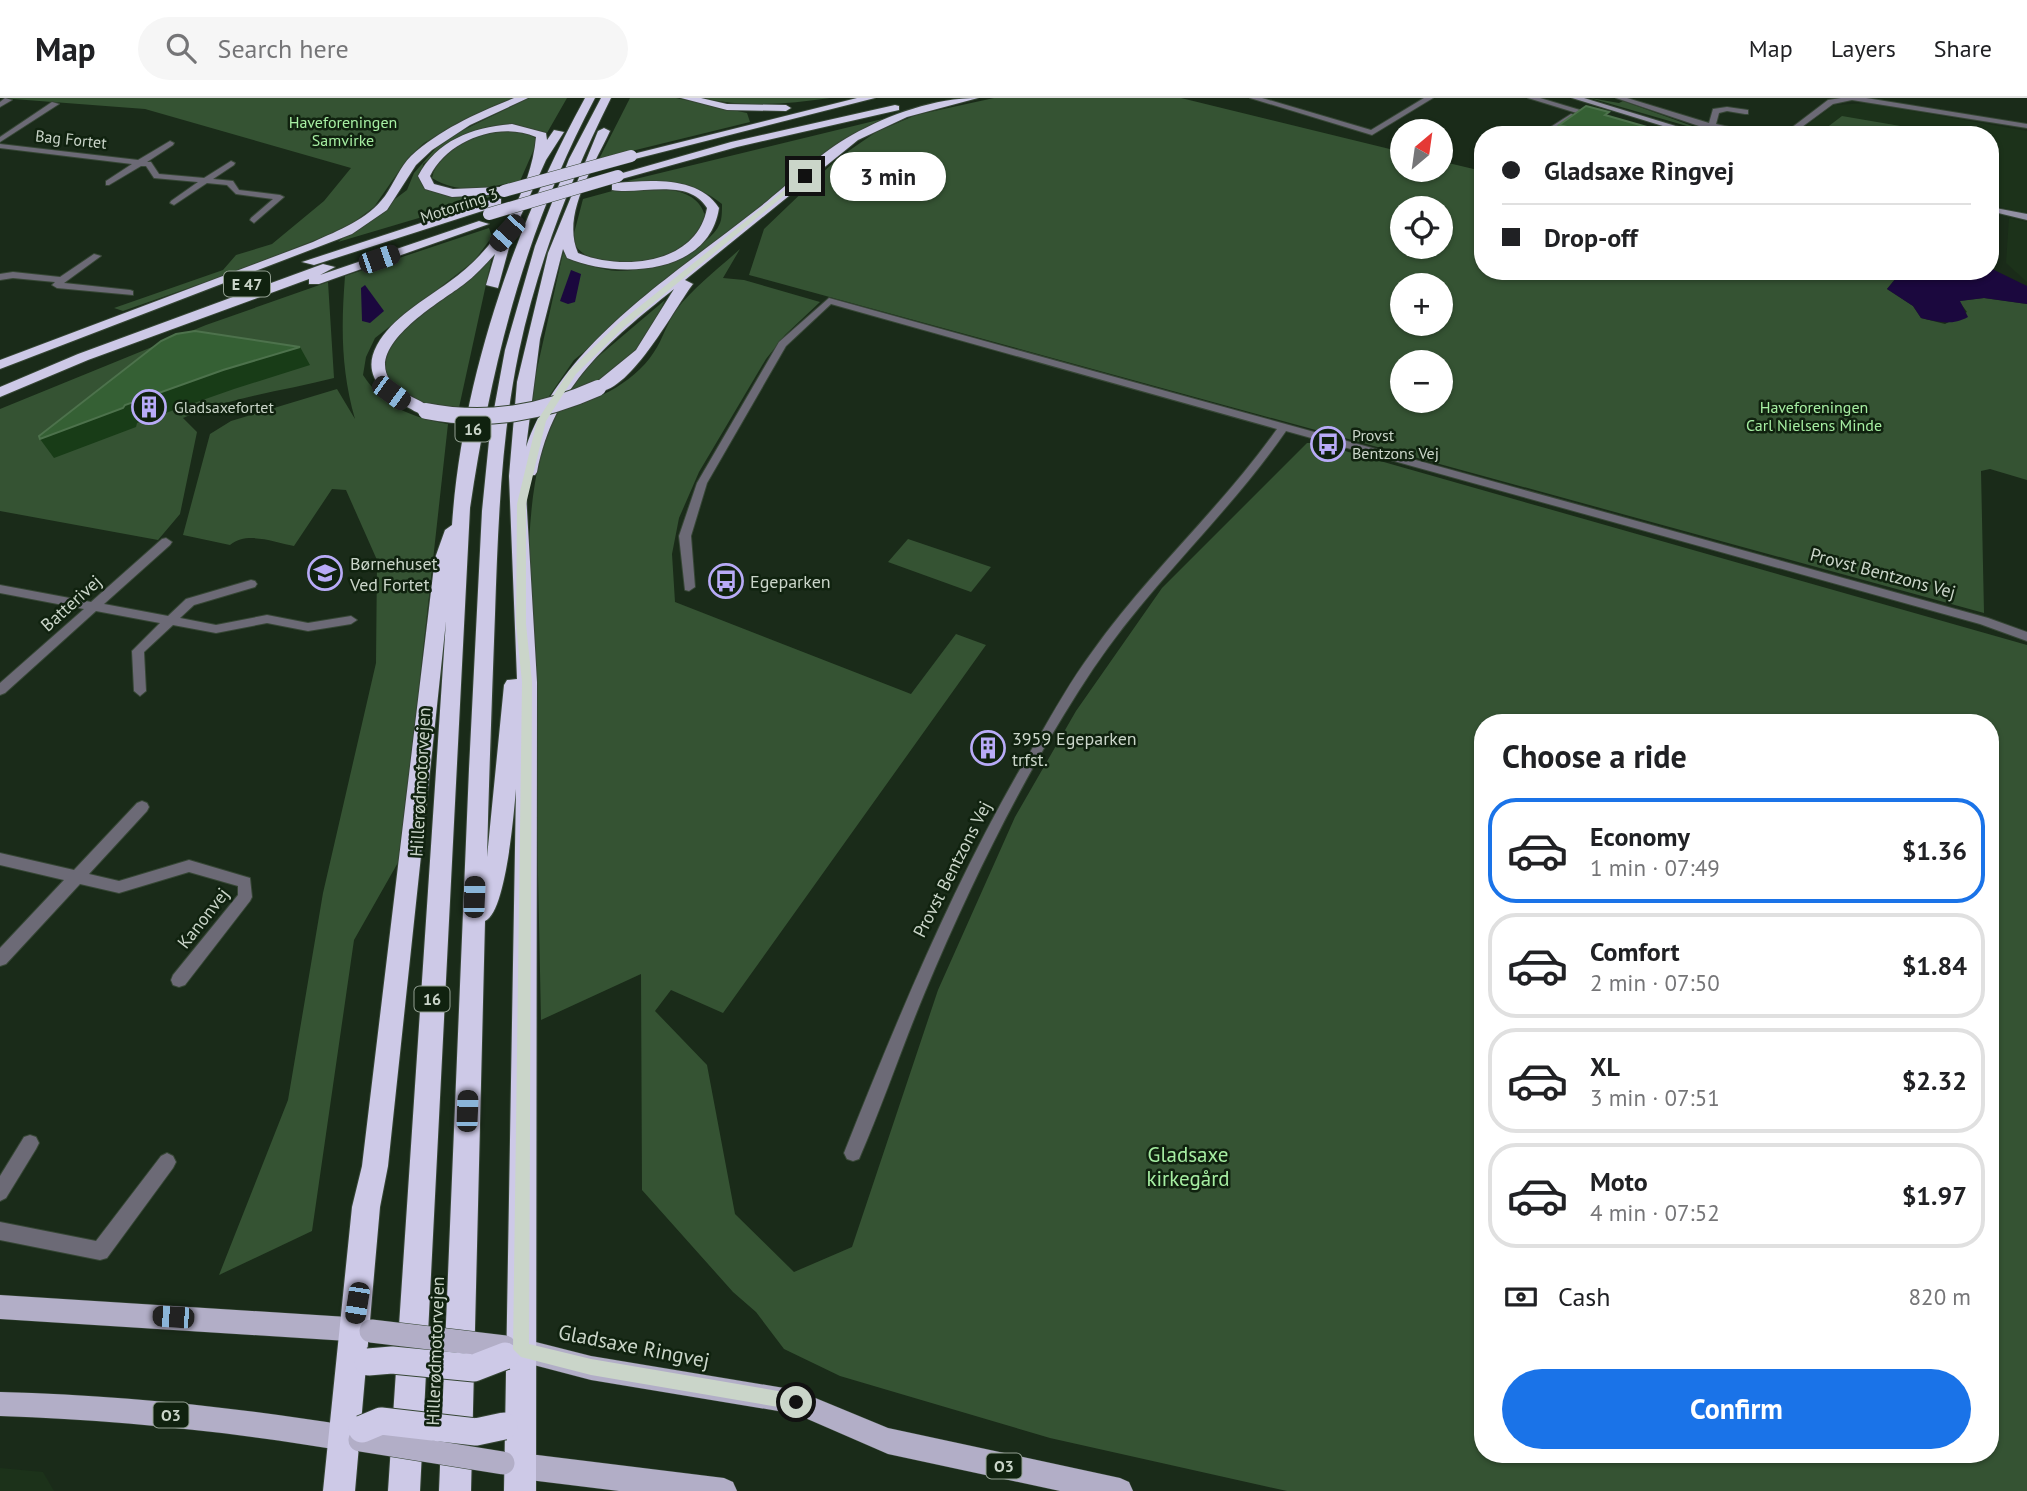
<!DOCTYPE html>
<html lang="en">
<head>
<meta charset="utf-8">
<style>
  :root { --surface:#fff; --page:#f6f6f6; --text:#202124; --muted:#757577; --line:#e0e0e0; --accent:#1a73e8 }
  body { margin:0; font-family:"PT Sans",sans-serif; background:var(--page); color:var(--text); height:100vh; display:flex; flex-direction:column; font-size:26px; white-space:nowrap }
  * { box-sizing:border-box; margin:0 }
  p { font-size:23px; color:var(--muted) }
  .icon { flex:none; width:38px; height:38px; fill:none; stroke:currentColor; stroke-width:2; stroke-linecap:round; stroke-linejoin:round }
  .map { position:relative; flex:1; overflow:hidden }
  .sheet { position:absolute; left:1474px; top:616px; width:525px; height:749px; display:flex; flex-direction:column; background:var(--surface); border-radius:28px; box-shadow:0 2px 5px #0004 }
  .sheet>* { flex:none }
  .banner { position:absolute; left:1474px; top:28px; width:525px; height:154px; border-radius:28px; box-shadow:0 2px 5px #0004; display:grid; align-content:center; height:154px; padding:0 28px; background:var(--surface) }
  .needle { width:46px; rotate:29deg }
  .fabs { position:absolute; left:1390px; top:21px; display:grid; gap:14px }
  .fabs a { display:grid; place-items:center; width:63px; height:63px; border-radius:50%; background:var(--surface); box-shadow:0 2px 5px #0004; font-size:35px }
  .end { position:absolute; width:32px; height:32px; margin:-16px; border:9px solid #cad5c9; background:#111; box-shadow:0 0 0 4px #111 }
  .from { border-radius:50% }
  .bubble { position:absolute; height:49px; border-radius:24px; background:var(--surface); box-shadow:0 2px 5px #0004; font-size:23px; font-weight:600; line-height:49px; text-align:center }
  .car { position:absolute; width:21px; height:42px; margin:-21px -10px; border-radius:9px; box-shadow:0 0 5px 2px #0007; background:linear-gradient(#222 24%,#8ab4d8 0 40%,#222 0 76%,#8ab4d8 0 86%,#222 0) }
  .banner b { display:flex; align-items:center; gap:24px; height:66px; font-size:26px }
  .banner b+b { border-top:2px solid var(--line) }
  .banner i { width:18px; height:18px; background:var(--text) }
  ul { padding:0; list-style:none }
  li { display:flex; align-items:center; gap:21px; height:105px; margin:0 14px 10px; padding:0 14px; border:4px solid var(--line); border-radius:28px }
  li div { flex:1 }
  li b { display:block; font-size:26px }
  li em { font-style:normal; font-weight:600 }
  li.active { border-color:var(--accent) }
  li>.icon { width:63px; height:63px; stroke-width:1.5 }
  h2 { padding:0 28px; font-size:32px; line-height:84px }
  .pay { display:flex; align-items:center; gap:18px; height:77px; padding:0 28px; font-size:26px }
  .pay p { margin-inline-start:auto }
  .action { display:flex; gap:14px; margin-top:auto; padding:14px 28px }
  .action a { flex:1; height:80px; border-radius:42px; background:var(--accent); color:#fff; font-size:28px; font-weight:600; line-height:80px; text-align:center }
  header { display:flex; align-items:center; gap:42px; box-sizing:border-box; height:98px; padding:0 35px; background:var(--surface); border-bottom:2px solid var(--line) }
  header strong { font-size:33px }
  nav { display:flex; gap:38px; margin-inline-start:auto; font-size:24px }
  .search { width:490px; height:63px; background:var(--page); display:flex; align-items:center; gap:18px; box-sizing:border-box; padding:0 24px; border-radius:38px; color:var(--muted); font-size:26px }
  .map>svg:first-child { display:block }
</style>
</head>
<body>
<header>
<strong>Map</strong>
<div class="search"><svg class="icon" aria-label="search" viewBox="0 0 24 24"><circle cx="10" cy="10" r="6"/><path d="M15 15l6 6"/></svg>Search here</div>
<nav><a>Map</a><a>Layers</a><a>Share</a></nav>
</header>
<div class="map">
<svg width="2027" height="1393" viewBox="0 0 2027 1393">
  <rect width="100%" height="100%" fill="#1a2b19"/>
  <g fill="#1c321a">
    <polygon points="1867,5 2027,33 2027,115 1990,107 1990,37 1794,37 1834,7"/>
    <polygon points="2009,120 2027,124 2027,184 2006,165"/>
    <polygon points="0,1370 43,1374 54,1393 0,1393"/>
  </g>
  <g fill="#355333" fill-rule="evenodd">
    <polygon points="0,0 516,0 467,20 424,45 408,60 374,109 346,130 237,173 123,213 114,210 223,172 236,157 272,146 324,103 351,70 145,11"/>
    <polygon points="529,0 567,0 547,35 516,28 450,46 423,66 421,84 437,95 493,98 338,144 407,92 414,75 443,42"/>
    <polygon points="630,0 676,0 747,15 750,24 599,61"/>
    <path d="M702,0H830C787,6 746,10 702,0Z"/>
    <path d="M994,0H1181L1402,54V72H1440V63L1482,73V173H1894L1900,175L1887,191L1913,208L1921,220L1945,226L1967,214L1959,203L1984,200L2027,206V382L1990,371L1981,373L1984,515L749,177L764,131L837,61L876,34L916,17ZM1402,110H1440V149H1402ZM1402,187H1440V226H1402ZM1402,264H1440V303H1402Z"/>
    <polygon points="1590,0 1619,5 1623,3 1695,29 1752,37 1718,37"/>
    <path d="M903,16L868,29L637,210L574,262L543,307L528,311L563,155C582,165 598,172 619,173C647,174 713,152 721,122C722,117 722,111 722,106C693,82 659,82 623,84Z"/>
    <polygon points="1842,18 1953,37 1817,37"/>
    <path d="M507,32L526,34L538,42L520,83C488,89 461,98 432,80C438,50 479,35 507,32Z"/>
    <path d="M627,89C656,91 700,86 706,122C703,128 699,135 694,140C664,167 596,182 572,143L583,101Z"/>
    <path d="M489,130L492,139L474,163L375,240L366,259L363,277C384,309 411,319 448,326L400,761L354,842L312,1133L219,1177L288,1002L323,795L376,565L377,462L346,392L332,391L294,448C274,444 247,433 230,447L183,437L210,336L231,323L337,291L355,321C341,272 341,229 345,178Z"/>
    <path d="M740,151L723,180L744,182L820,204L785,237L766,261L699,374L679,420L672,456L675,504L911,596L956,536L986,547L723,915L671,892L655,913L707,967L735,1116L794,1174L852,1149L938,892L1015,719L1076,613L1162,490L1307,345H1317L2027,547V1393H1287L1050,1340L840,1278L784,1251L756,1214L733,1194L642,1092L641,876L541,922C539,821 537,721 534,620C531,520 516,410 554,315C591,304 632,288 654,254C663,241 667,224 677,211C694,189 718,171 740,151ZM1482,625H1990V1356H1482Z"/>
    <path d="M492,159L458,314C427,308 402,301 380,278L393,237Z"/>
    <path d="M328,184L334,280C283,293 231,299 183,320L197,334L180,416L158,442L0,413V311L206,227Z"/>
    <polygon points="665,202 648,237 625,269 563,302 580,274"/>
    <polygon points="908,441 991,469 971,494 888,464"/>
  </g>
  <g fill="#1b083e">
    <path d="M1990,170L2027,188V206L1984,200L1960,203L1968,219C1951,228 1939,224 1921,220L1913,208L1887,191L1902,173H1990Z"/>
    <polygon points="571,172 581,176 575,204 568,206 560,203"/>
    <polygon points="365,187 384,213 370,225 362,223 361,190"/>
  </g>
  <g fill="none" stroke-linecap="round" stroke-linejoin="round">
    <g stroke="#364635" stroke-width="2">
      <g id="street">
        <polygon points="5,0 12,2 0,9 0,4"/>
        <polygon points="1250,0 1262,0 1371,32 1424,0 1433,0 1372,37"/>
        <polygon points="1528,0 1540,0 1600,18 1593,20"/>
        <polygon points="1616,0 1627,0 1709,25 1713,11 1727,9 1748,12 1748,16 1745,16 1727,13 1719,15 1716,26 1764,37 1747,37 1699,28"/>
        <polygon points="1841,0 1866,0 2027,26 2027,30 1852,2 1833,6 1791,37 1782,37 1828,2"/>
        <polygon points="52,4 59,6 0,44 0,39"/>
        <polygon points="1571,16 1578,18 1548,37 1538,37"/>
        <polygon points="170,43 174,45 173,47 147,64 151,64 159,76 204,80 231,63 235,65 234,67 213,81 233,83 239,92 280,97 284,99 254,125 250,122 251,120 273,101 236,96 227,87 207,85 174,107 170,105 171,103 198,84 154,80 146,68 141,68 109,87 106,87 106,83 132,66 0,50 0,46 138,62"/>
        <polygon points="94,156 101,158 64,185 130,192 133,193 133,197 57,190 52,187 55,184 13,180 0,182 0,176 13,174 60,179"/>
        <path d="M829,200L1988,520L2027,534V543L1980,526L1286,333C1228,417 1150,486 1093,571C1026,672 972,782 925,894C902,949 883,1006 859,1061L853,1063L847,1061L844,1055C900,914 958,774 1036,644C1054,613 1071,582 1092,554C1148,475 1221,410 1277,331L831,206L786,248L707,385L691,438L695,489L689,493L685,492L679,438L697,385L779,244Z"/>
        <polygon points="166,440 172,444 170,447 104,506 168,518 186,501 251,482 255,483 257,486 255,489 194,507 180,520 216,527 267,517 308,525 351,518 357,522 351,526 308,533 267,525 216,535 173,527 144,554 146,593 140,598 134,593 132,553 160,525 96,513 5,595 0,597 0,585 84,511 0,495 0,487 91,504 162,441"/>
        <polygon points="142,703 147,705 149,709 147,713 89,776 119,783 189,762 250,780 252,799 250,803 185,887 179,889 173,887 171,882 173,877 238,797 238,788 189,774 119,795 80,786 6,866 0,868 0,850 64,782 0,767 0,755 74,772 137,705"/>
        <polygon points="30,1037 36,1039 39,1045 36,1051 6,1100 0,1103 0,1078 24,1039"/>
        <polygon points="167,1055 173,1058 176,1064 173,1070 107,1160 100,1162 0,1142 0,1124 96,1143 161,1058"/>
      </g>
    </g>
    <g stroke="#364635" stroke-width="2">
      <g id="secondary">
        <polygon points="1572,0 1584,0 1705,37 1692,37"/>
        <polygon points="1990,109 2027,116 2027,122 1990,113"/>
      </g>
    </g>
    <g stroke="#364635" stroke-width="1">
      <g id="primary">
        <polygon points="0,1197 363,1220 371,1224 375,1232 371,1240 363,1244 0,1221"/>
        <polygon points="516,1239 591,1258 796,1292 888,1330 1120,1380 1129,1384 1133,1393 1060,1393 888,1356 796,1316 591,1282 507,1260 504,1251 507,1242"/>
        <path d="M0,1294C118,1297 235,1309 351,1328L360,1332L364,1341L360,1350L351,1354C235,1334 118,1322 0,1318Z"/>
        <polygon points="513,1354 724,1380 733,1384 737,1393 619,1393 513,1380 504,1376 500,1367 504,1358"/>
      </g>
    </g>
    <g stroke="#364635" stroke-width="2">
      <g id="highway">
        <path d="M514,0H528L470,27L432,52L416,67L387,112L352,136L0,271V262L313,144C339,132 367,122 385,98C394,85 400,69 411,58C440,31 477,15 514,0Z"/>
        <path d="M585,0H595C525,132 492,263 470,410L420,1393H388L446,523L388,1068L380,1109L355,1393H323L352,1109L362,1068L435,460L445,432L452,427C462,281 515,127 585,0Z"/>
        <path d="M601,0H611C571,80 538,164 519,253C501,339 498,428 495,516C492,597 489,678 487,759L504,587L507,582L517,581L509,378L517,284L548,155L598,33L604,30L610,33C594,68 561,117 578,155C621,173 697,167 707,110C688,79 641,97 612,92V86L616,85C650,82 699,78 719,110C709,178 617,181 567,160L563,151L540,241L526,349C562,245 673,178 756,112C786,89 820,54 852,37C890,16 935,0 978,0L907,19L858,42L685,182L693,186C675,209 627,302 593,293V287L636,252L674,191C608,244 554,287 537,374L535,377L525,378L537,584L536,1393H504L516,691C514,714 506,815 485,823L471,1393H439L469,671L482,413L490,333L505,252L535,148L569,61Z"/>
        <polygon points="681,0 701,0 727,6 786,7 791,10 786,13 727,12"/>
        <polygon points="857,0 875,0 631,62 625,58"/>
        <polygon points="895,7 899,8 899,12 737,49 618,82 612,78 731,44"/>
        <path d="M512,26L546,35L547,42L554,32L564,34L546,62L513,135L498,190L486,187L495,156C485,167 475,178 463,187C442,203 365,247 390,282C401,298 422,300 434,313L431,316C422,319 415,313 407,309C382,296 361,276 377,247C392,220 424,202 449,184C495,152 531,95 536,39C499,23 448,42 430,78L434,86L453,91L500,89L504,90V96L452,99L425,91L418,78C437,42 473,29 512,26Z"/>
        <polygon points="497,100 501,101 501,107 314,167 302,164"/>
        <polygon points="479,123 489,126 319,186 309,186 309,181 88,262 0,299 0,289 78,256 323,166 335,169 320,177"/>
      </g>
    </g>
    <use href="#street" fill="#6c6a76" fill-rule="evenodd"/>
    <use href="#secondary" fill="#9390a4" fill-rule="evenodd"/>
    <use href="#primary" fill="#b2aec7" fill-rule="evenodd"/>
    <use href="#highway" fill="#cdc9e7" fill-rule="evenodd"/>
    <g stroke="#364635" stroke-width="24" stroke-linecap="butt">
      <g id="primary-bridge">
        <polyline points="371,1233 505,1249"/>
        <polyline points="360,1342 503,1365"/>
      </g>
    </g>
    <g stroke="#364635" stroke-width="13" stroke-linecap="butt">
      <g id="highway-bridge-far2">
        <polyline points="504,93 631,58"/>
        <polyline points="489,116 618,78"/>
      </g>
    </g>
    <g stroke="#364635" stroke-width="18" stroke-linecap="butt">
      <path id="highway-bridge-far1" d="M426,313C487,325 542,315 598,290"/>
    </g>
    <g stroke="#364635" stroke-width="29" stroke-linecap="butt">
      <g id="highway-bridge">
        <polyline points="368,1264 392,1262 474,1270 505,1258"/>
        <polyline points="362,1331 381,1323 476,1334 504,1328"/>
      </g>
    </g>
    <use href="#primary-bridge" stroke="#b2aec7" stroke-width="23"/>
    <use href="#highway-bridge-far2" stroke="#cdc9e7" stroke-width="12"/>
    <use href="#highway-bridge-far1" stroke="#cdc9e7" stroke-width="16"/>
    <use href="#highway-bridge" stroke="#cdc9e7" stroke-width="27"/>
  </g>
  <polygon fill="#245223" points="1607,18 1675,37 1555,37 1559,27"/>
  <polygon fill="#183c17" points="300,249 310,267 234,291 137,325 136,329 54,360 40,341 125,307 223,272"/>
  <g fill="#356034" stroke="#4d724c" stroke-width="2">
    <polygon points="1586,8 1609,14 1605,17 1675,37 1561,37 1571,30 1559,27"/>
    <polygon points="195,233 300,249 223,272 125,307 123,310 40,341 39,338 161,243 176,236"/>
  </g>
  <polygon fill="#cad5c9" points="803,77 808,78 624,229 576,276 546,323 526,406 526,526 532,584 529,1246 591,1261 796,1296 804,1304 796,1312 591,1277 521,1259 513,1251 522,584 516,526 517,406 537,323 570,272 619,225"/>
  <defs>
    <g id="building-ring" transform="scale(1.75)"><circle r="9.5" fill="#10220f" stroke="#b8abf7" stroke-width="1.5"/><path d="M-4-6H4V6H1V3H-1V6H-4ZM-2.5-4.3h1.7v1.8h-1.7ZM.8-4.3h1.7v1.8H.8ZM-2.5-1h1.7V.8h-1.7ZM.8-1h1.7V.8H.8Z" fill="#b8abf7"/></g>
    <g id="bus-ring" transform="scale(1.75)"><circle r="9.5" fill="#10220f" stroke="#b8abf7" stroke-width="1.5"/><path d="M-5-6H5V4H4V6H2V4H-2V6H-4V4H-5ZM-3.5-4V0h7V-4ZM-3.5 1.2v1.5H-2V1.2ZM2 1.2v1.5H3.5V1.2Z" fill="#b8abf7"/></g>
    <g id="school-ring" transform="scale(1.75)"><circle r="9.5" fill="#10220f" stroke="#b8abf7" stroke-width="1.5"/><path d="M0-5L7-2L0 1L-7-2ZM-4 1L0 2.5L4 1V4Q0 6-4 4Z" fill="#b8abf7"/></g>
  </defs>
  <g fill-rule="evenodd">
    <use href="#building-ring" x="149" y="309"/>
    <use href="#bus-ring" x="1328" y="346"/>
    <use href="#school-ring" x="325" y="475"/>
    <use href="#bus-ring" x="726" y="483"/>
    <use href="#building-ring" x="988" y="650"/>
  </g>
  <g text-anchor="middle" dominant-baseline="central" stroke-width="5" stroke-linejoin="round" paint-order="stroke">
    <g font-size="16" fill="#a6eea2" stroke="#10220f">
      <text x="343" y="24">Haveforeningen<tspan x="343" dy="18">Samvirke</tspan></text>
      <text x="1814" y="309">Haveforeningen<tspan x="1814" dy="18">Carl Nielsens Minde</tspan></text>
    </g>
    <g font-size="16" fill="#cad5c9" stroke="#10220f">
      <text transform="translate(71 41) rotate(6)">Bag Fortet</text>
      <text transform="translate(459 107) rotate(-18)">Motorring 3</text>
    </g>
    <g fill="#10220f" stroke="#929f91" stroke-width="2">
      <rect x="224" y="173.5" width="46" height="25" rx="5"/>
      <rect x="455.5" y="318.5" width="35" height="25" rx="5"/>
      <rect x="414.5" y="888.5" width="35" height="25" rx="5"/>
      <rect x="153.5" y="1304.5" width="35" height="25" rx="5"/>
      <rect x="986.5" y="1355.5" width="35" height="25" rx="5"/>
    </g>
    <g font-size="16" font-weight="bold" fill="#cad5c9">
      <text x="247" y="186">E 47</text>
      <text x="473" y="331">16</text>
      <text x="432" y="901">16</text>
      <text x="171" y="1317">O3</text>
      <text x="1004" y="1368">O3</text>
    </g>
    <g font-size="16" fill="#cad5c9" stroke="#10220f" text-anchor="start">
      <text x="174" y="309">Gladsaxefortet</text>
      <text x="1352" y="337">Provst<tspan x="1352" dy="18">Bentzons Vej</tspan></text>
    </g>
    <g font-size="18" fill="#cad5c9" stroke="#10220f" text-anchor="start">
      <text x="350" y="465">Børnehuset<tspan x="350" dy="21">Ved Fortet</tspan></text>
      <text x="750" y="483">Egeparken</text>
      <text x="1012" y="640">3959 Egeparken<tspan x="1012" dy="21">trfst.</tspan></text>
    </g>
    <g font-size="18" fill="#cad5c9" stroke="#10220f">
      <text transform="translate(1883 475) rotate(15)">Provst Bentzons Vej</text>
      <text transform="translate(71 505) rotate(-42)">Batterivej</text>
      <text transform="translate(420 684) rotate(-87)">Hillerødmotorvejen</text>
      <text transform="translate(952 771) rotate(-63)">Provst Bentzons Vej</text>
      <text transform="translate(203 820) rotate(-52)">Kanonvej</text>
      <text transform="translate(435 1253) rotate(-88)">Hillerødmotorvejen</text>
    </g>
    <g font-size="21" fill="#a6eea2" stroke="#10220f">
      <text x="1188" y="1056">Gladsaxe<tspan x="1188" dy="24">kirkegård</tspan></text>
    </g>
    <g font-size="21" fill="#cad5c9" stroke="#10220f">
      <text transform="translate(634 1248) rotate(11)">Gladsaxe Ringvej</text>
    </g>
  </g>
</svg>
<div class="fabs">
<a><svg class="needle" viewBox="-14 -14 28 28"><path d="M0-13l5 13h-10z" fill="#e53935"/><path d="M0 13l5-13h-10z" fill="#757577"/></svg></a>
<a><svg class="icon" aria-label="locate" viewBox="0 0 24 24"><circle cx="12" cy="12" r="6"/><path d="M12 2v4M12 18v4M2 12h4M18 12h4"/></svg></a>
<a>+</a>
<a>−</a>
</div>
<i class="end from" style="left:796px;top:1304px"></i>
<i class="end" style="left:805px;top:78px"></i>
<div class="bubble" style="left:830px;top:54px;width:116px">3 min</div>
<i class="car" style="left:507px;top:135px;rotate:222deg"></i>
<i class="car" style="left:379px;top:161px;rotate:71deg"></i>
<i class="car" style="left:391px;top:295px;rotate:126deg"></i>
<i class="car" style="left:474px;top:799px;rotate:2deg"></i>
<i class="car" style="left:467px;top:1013px;rotate:2deg"></i>
<i class="car" style="left:357px;top:1205px;rotate:189deg"></i>
<i class="car" style="left:173px;top:1219px;rotate:274deg"></i>
<div class="banner">
<b><i class="from"></i>Gladsaxe Ringvej</b>
<b><i></i>Drop-off</b>
</div>
<section class="sheet">
<h2>Choose a ride</h2>
<ul>
<li class="active"><svg class="icon" aria-label="car" viewBox="0 0 24 24"><path d="M5 17H2v-5l4-1 3-4h7l3 4 3 1v5h-3M9 17h6M6 11h13"/><circle cx="7" cy="17" r="2"/><circle cx="17" cy="17" r="2"/></svg><div><b>Economy</b><p>1 min · 07:49</p></div><em>$1.36</em></li>
<li><svg class="icon" aria-label="car" viewBox="0 0 24 24"><path d="M5 17H2v-5l4-1 3-4h7l3 4 3 1v5h-3M9 17h6M6 11h13"/><circle cx="7" cy="17" r="2"/><circle cx="17" cy="17" r="2"/></svg><div><b>Comfort</b><p>2 min · 07:50</p></div><em>$1.84</em></li>
<li><svg class="icon" aria-label="car" viewBox="0 0 24 24"><path d="M5 17H2v-5l4-1 3-4h7l3 4 3 1v5h-3M9 17h6M6 11h13"/><circle cx="7" cy="17" r="2"/><circle cx="17" cy="17" r="2"/></svg><div><b>XL</b><p>3 min · 07:51</p></div><em>$2.32</em></li>
<li><svg class="icon" aria-label="car" viewBox="0 0 24 24"><path d="M5 17H2v-5l4-1 3-4h7l3 4 3 1v5h-3M9 17h6M6 11h13"/><circle cx="7" cy="17" r="2"/><circle cx="17" cy="17" r="2"/></svg><div><b>Moto</b><p>4 min · 07:52</p></div><em>$1.97</em></li>
</ul>
<div class="pay"><svg class="icon" aria-label="cash" viewBox="0 0 24 24"><path d="M3 7h18v10H3z"/><circle cx="12" cy="12" r="2"/></svg>Cash<p>820 m</p></div>
<div class="action"><a>Confirm</a></div>
</section>
</div>
</body>
</html>
